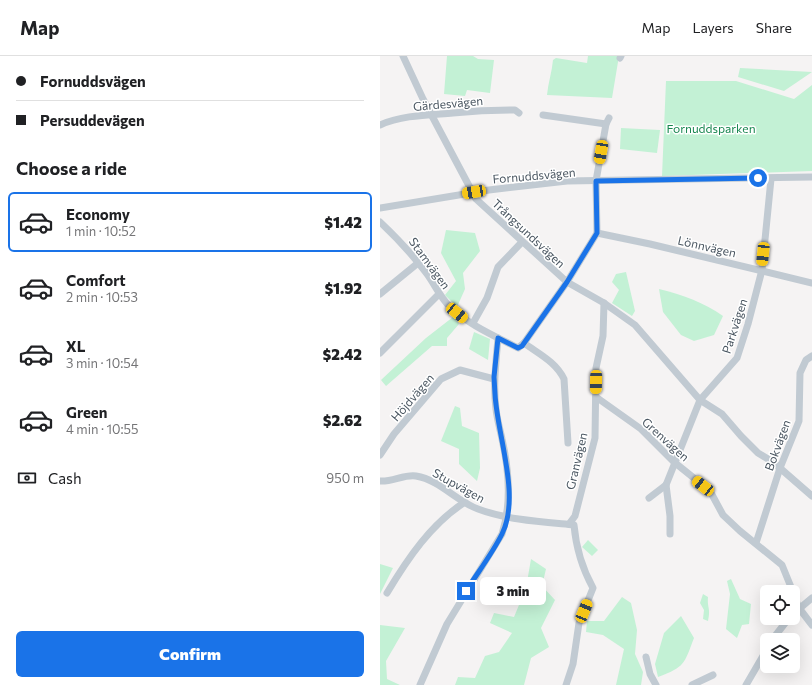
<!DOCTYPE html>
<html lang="en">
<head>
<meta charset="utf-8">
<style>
  :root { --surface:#fff; --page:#f6f6f6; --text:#202124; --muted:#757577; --line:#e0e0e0; --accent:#1a73e8 }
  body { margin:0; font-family:Commissioner,sans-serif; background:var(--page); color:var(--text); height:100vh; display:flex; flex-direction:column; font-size:15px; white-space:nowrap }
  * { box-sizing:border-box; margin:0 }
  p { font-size:13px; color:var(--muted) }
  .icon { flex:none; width:22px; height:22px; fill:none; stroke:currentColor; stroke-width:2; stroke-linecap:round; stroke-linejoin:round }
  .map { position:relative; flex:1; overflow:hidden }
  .details { display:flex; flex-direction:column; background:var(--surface); width:380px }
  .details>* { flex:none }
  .top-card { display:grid; align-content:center; height:88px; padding:0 16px; background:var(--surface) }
  .tools { position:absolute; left:380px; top:529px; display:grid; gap:8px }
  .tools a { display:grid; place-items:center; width:40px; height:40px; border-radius:6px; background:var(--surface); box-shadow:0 4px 16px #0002; font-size:20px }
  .end { position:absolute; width:18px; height:18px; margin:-9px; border:5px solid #1a73e8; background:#fff; box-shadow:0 0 0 2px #fff }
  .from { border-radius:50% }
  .bubble { position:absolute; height:28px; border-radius:6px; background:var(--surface); box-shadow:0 4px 16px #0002; font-size:13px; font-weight:800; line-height:28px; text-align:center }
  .car { position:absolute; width:12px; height:24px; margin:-12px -6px; border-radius:5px; box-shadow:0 0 3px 1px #0007; background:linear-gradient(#f5c518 24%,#345 0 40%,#f5c518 0 76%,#345 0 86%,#f5c518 0) }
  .top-card b { display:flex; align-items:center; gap:14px; height:38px; font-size:15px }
  .top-card b+b { border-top:1px solid var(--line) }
  .top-card i { width:10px; height:10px; background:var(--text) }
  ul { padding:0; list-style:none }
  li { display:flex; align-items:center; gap:12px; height:60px; margin:0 8px 6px; padding:0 8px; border:2px solid transparent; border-radius:6px }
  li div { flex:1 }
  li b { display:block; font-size:15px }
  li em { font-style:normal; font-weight:800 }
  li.active { border-color:var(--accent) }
  li>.icon { width:36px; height:36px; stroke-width:1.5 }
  h2 { padding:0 16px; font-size:18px; line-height:48px }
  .pay { display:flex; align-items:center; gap:10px; height:44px; padding:0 16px; font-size:15px }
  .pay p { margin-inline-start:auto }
  .cta { display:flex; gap:8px; margin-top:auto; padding:8px 16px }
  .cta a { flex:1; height:46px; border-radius:6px; background:var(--accent); color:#fff; font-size:16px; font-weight:800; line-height:46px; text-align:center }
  header { display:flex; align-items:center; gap:24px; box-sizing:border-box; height:56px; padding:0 20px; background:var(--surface); border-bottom:1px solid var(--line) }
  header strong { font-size:19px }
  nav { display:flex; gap:22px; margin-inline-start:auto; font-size:14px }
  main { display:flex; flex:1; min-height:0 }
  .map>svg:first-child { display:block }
</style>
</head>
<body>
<header>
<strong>Map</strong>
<nav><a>Map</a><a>Layers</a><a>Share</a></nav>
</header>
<main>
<section class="details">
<div class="top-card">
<b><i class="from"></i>Fornuddsvägen</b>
<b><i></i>Persuddevägen</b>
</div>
<h2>Choose a ride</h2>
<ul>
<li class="active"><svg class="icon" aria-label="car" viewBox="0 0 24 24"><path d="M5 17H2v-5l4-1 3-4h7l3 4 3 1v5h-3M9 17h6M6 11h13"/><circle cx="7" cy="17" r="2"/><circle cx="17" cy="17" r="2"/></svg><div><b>Economy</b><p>1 min · 10:52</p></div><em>$1.42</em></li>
<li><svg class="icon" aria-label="car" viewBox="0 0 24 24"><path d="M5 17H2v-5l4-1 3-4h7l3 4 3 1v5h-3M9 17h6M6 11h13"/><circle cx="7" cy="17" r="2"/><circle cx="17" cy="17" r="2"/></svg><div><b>Comfort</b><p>2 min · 10:53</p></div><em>$1.92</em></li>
<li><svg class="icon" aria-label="car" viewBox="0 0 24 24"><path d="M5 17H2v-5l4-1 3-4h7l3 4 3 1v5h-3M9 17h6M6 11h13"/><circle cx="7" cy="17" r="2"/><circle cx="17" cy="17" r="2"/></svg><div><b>XL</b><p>3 min · 10:54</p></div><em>$2.42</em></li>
<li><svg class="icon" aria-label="car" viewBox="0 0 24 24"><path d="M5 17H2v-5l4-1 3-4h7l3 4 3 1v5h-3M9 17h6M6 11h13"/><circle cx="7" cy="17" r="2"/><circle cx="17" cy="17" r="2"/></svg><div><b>Green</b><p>4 min · 10:55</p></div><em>$2.62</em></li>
</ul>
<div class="pay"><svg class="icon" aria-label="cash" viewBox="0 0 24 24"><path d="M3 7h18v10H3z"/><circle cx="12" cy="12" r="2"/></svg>Cash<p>950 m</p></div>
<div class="cta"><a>Confirm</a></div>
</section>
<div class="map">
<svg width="432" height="629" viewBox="0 0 432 629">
  <rect width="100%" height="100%" fill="#f5f3f3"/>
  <g fill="#c3f1d5">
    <polygon points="67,0 93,0 98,3 114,4 110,37 87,34 85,40 64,38"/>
    <path d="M208,0H239L232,42L167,39C168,27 172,16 173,4L176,2L207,7Z"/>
    <polygon points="360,12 432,16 404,35 358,21"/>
    <polygon points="286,25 356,25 414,43 432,29 432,115 282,120"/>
    <polygon points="241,72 280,74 277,97 240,93"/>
    <polygon points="66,174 95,177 100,195 83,217 85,233 77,251 65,239 76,225 61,197"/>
    <polygon points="246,216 255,255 252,260 232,247 239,234 232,226 236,218"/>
    <path d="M279,233C303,239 323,246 343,260L334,279L314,285L301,279L283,256Z"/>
    <polygon points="73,261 79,268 67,282 67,290 52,290 6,330 1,324 46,282"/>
    <polygon points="94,276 110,283 108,304 89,293"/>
    <polygon points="75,350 80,352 82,370 99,377 100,412 97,425 79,408 79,393 61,385"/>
    <polygon points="208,484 218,494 212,500 202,491"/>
    <polygon points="151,503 166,513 162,530 175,544 161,572 169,591 151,602 144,629 75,629 78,621 95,622 105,600 119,596 132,577 110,567 114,557 134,561 146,532"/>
    <polygon points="0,508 13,512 0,538"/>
    <polygon points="351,523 360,543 371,548 369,568 362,569 357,582 346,573 350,538 347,525"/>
    <path d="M323,538L328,541C327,552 331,552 328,565L323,563L324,554L320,547Z"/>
    <polygon points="242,541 251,547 257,574 255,598 263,616 261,629 236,629 244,593 223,579 206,576 207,565 224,565"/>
    <path d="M301,560L314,582C304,608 305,611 278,621L275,608L284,577Z"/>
    <polygon points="0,569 25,572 6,605 7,623 20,629 0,629"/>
  </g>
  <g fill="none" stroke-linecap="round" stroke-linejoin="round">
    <g stroke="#c1cad2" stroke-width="7">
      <polyline points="23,0 43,43 96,143 187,226 224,247 255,269 320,344 342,358 361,380 378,397 393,406 432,440"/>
      <polyline points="240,2 241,0"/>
      <polyline points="163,59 226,68"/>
      <path d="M0,69C22,59 49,59 73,57C94,55 114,54 135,54L139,57"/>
      <polyline points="0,152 109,134 187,125 432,121"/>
      <path d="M0,166C17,182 33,199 47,218C55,229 60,241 70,251C89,269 115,280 138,292L144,287L187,226L217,177L216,125L226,68L229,62"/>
      <polyline points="217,177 270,188 432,227"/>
      <polyline points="0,238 38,207"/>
      <polyline points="93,267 107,242 118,211 142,186"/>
      <path d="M144,287C159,298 176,306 184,323L188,387"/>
      <polyline points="0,297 59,238"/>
      <polyline points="216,341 261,373 294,406 330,435 343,459 360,475 402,509 413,536"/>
      <polyline points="0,399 14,378 61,323 80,314 114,323"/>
      <path d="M0,425C12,426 25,418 36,420C60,424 76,445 98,453C127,464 163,466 194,469C196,492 202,512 213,532L199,567L193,608L186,629"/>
      <polyline points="286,429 290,460 290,478"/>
      <polyline points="269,442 286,429 320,344 357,302 368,268 382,214 391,123"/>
      <polyline points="189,468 195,460 215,382 216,312 223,280 224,247"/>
      <polyline points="376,487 400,412 419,365 420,317 426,304 432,300"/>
      <path d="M7,537C28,502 51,468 85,446"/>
      <polyline points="413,537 419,552 432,569"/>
      <polyline points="413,558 432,542"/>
      <polyline points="392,584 409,562"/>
      <polyline points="266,601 270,618 276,629"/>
      <path d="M40,629L67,568L122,478C132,447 129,414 122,383C120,373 117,363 116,353C113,329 116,306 118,282"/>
      <polyline points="312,629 333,619"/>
      <polyline points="366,629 387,593"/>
    </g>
  </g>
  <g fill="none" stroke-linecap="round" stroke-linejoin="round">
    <path stroke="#1a73e8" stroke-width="5" d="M86,535C98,516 112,498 122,478C141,440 117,379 115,338L114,321L118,282L138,292L142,290L187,226L217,177L216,125L378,122"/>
  </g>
  <g text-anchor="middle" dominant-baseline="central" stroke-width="3" stroke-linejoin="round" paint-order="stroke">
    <g font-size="12" fill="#4a5661" stroke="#fff">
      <text transform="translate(68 47) rotate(-5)">Gärdesvägen</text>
      <text transform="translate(154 119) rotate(-5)">Fornuddsvägen</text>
      <text transform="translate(149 177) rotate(43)">Trångsundsvägen</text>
      <text transform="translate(327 190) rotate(13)">Lönnvägen</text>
      <text transform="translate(50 207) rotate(54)">Stamvägen</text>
      <text transform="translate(354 270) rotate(-72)">Parkvägen</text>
      <text transform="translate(32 341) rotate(-49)">Höjdvägen</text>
      <text transform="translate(286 383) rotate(42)">Grenvägen</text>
      <text transform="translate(397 389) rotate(-70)">Bokvägen</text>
      <text transform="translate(196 405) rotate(-77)">Granvägen</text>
      <text transform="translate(79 429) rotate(29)">Stupvägen</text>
    </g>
    <g font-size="12" fill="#17864f" stroke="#fff">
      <text x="331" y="72">Fornuddsparken</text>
    </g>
  </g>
</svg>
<div class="tools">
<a><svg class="icon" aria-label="locate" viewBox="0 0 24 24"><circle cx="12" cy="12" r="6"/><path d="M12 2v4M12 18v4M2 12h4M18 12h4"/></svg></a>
<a><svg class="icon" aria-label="layers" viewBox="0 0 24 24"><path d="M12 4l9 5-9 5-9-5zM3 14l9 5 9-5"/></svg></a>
</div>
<i class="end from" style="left:378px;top:122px"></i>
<i class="end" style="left:86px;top:535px"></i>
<div class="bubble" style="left:100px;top:521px;width:66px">3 min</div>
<i class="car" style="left:221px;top:96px;rotate:190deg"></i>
<i class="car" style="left:94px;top:136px;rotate:260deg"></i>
<i class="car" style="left:383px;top:198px;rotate:186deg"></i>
<i class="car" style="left:77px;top:257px;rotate:129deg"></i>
<i class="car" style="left:216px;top:326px;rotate:181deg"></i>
<i class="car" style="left:323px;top:430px;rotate:308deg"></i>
<i class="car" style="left:204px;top:555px;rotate:22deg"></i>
</div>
</main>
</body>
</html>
